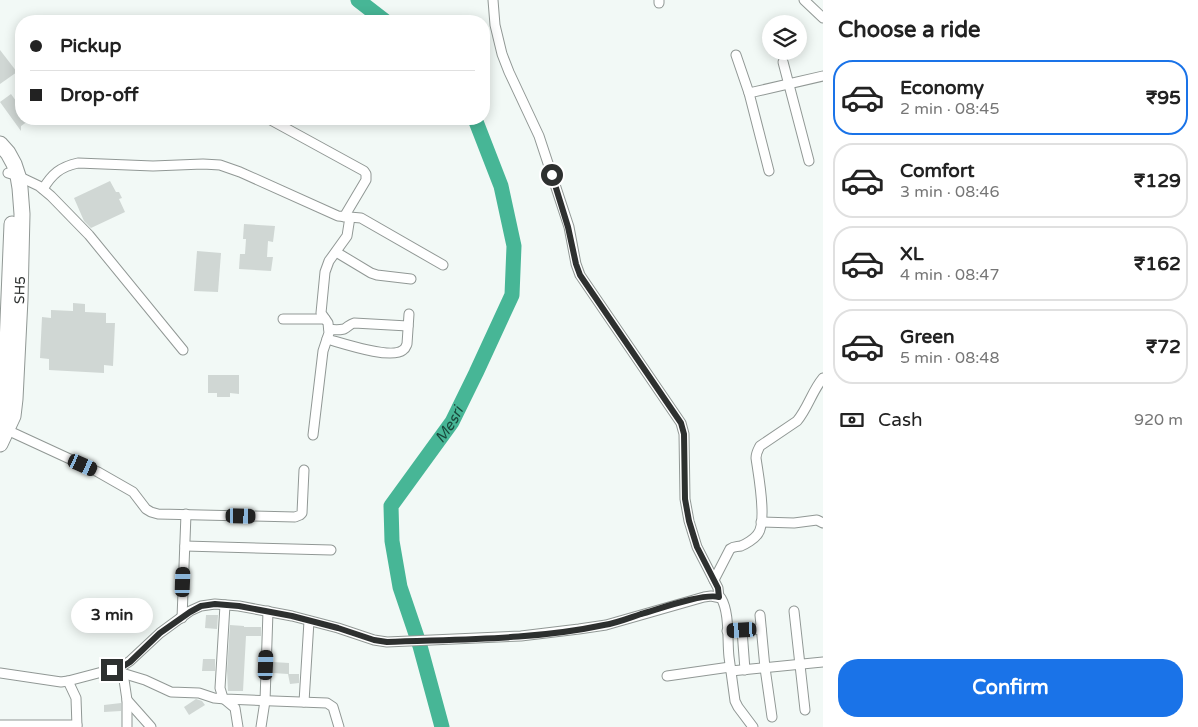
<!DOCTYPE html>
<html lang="en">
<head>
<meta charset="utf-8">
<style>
  :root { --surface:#fff; --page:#f2f2f2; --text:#222; --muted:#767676; --line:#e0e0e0; --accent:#1a73e8 }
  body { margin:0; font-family:"Varela Round",sans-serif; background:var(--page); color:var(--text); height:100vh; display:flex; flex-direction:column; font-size:19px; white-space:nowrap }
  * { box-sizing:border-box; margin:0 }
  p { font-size:16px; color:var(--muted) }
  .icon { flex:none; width:28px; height:28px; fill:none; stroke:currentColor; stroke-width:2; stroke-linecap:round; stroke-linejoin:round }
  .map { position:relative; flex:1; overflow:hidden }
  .panel { display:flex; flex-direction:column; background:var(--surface); width:375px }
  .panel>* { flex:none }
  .top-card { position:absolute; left:15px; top:15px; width:475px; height:110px; border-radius:20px; box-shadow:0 2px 12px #0003; display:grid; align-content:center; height:110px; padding:0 15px; background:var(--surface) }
  .tools { position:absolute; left:762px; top:15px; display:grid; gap:10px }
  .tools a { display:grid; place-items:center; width:45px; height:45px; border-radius:50%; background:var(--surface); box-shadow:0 2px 12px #0003; font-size:25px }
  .end { position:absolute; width:22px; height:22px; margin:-11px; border:6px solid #2d302f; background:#fff; box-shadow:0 0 0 2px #fff }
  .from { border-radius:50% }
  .bubble { position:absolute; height:35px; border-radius:18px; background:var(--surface); box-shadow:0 2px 12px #0003; font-size:16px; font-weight:700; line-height:35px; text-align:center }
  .car { position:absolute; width:15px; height:30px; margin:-15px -8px; border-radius:6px; box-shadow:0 0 4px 1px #0007; background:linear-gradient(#222 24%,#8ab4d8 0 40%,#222 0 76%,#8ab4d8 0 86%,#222 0) }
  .top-card b { display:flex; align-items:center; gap:18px; height:48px; font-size:19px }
  .top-card b+b { border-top:1px solid var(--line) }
  .top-card i { width:12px; height:12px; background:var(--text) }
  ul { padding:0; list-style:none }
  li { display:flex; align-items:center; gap:15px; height:75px; margin:0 10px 8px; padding:0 5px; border:2px solid var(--line); border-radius:20px }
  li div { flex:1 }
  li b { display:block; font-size:19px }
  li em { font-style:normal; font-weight:700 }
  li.on { border-color:var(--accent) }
  li>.icon { width:45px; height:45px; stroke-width:1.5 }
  h2 { padding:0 15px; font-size:22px; line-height:60px }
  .pay { display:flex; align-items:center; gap:12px; height:55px; padding:0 15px; font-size:19px }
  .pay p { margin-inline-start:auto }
  .cta { display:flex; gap:10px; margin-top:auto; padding:10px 15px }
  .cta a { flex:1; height:58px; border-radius:20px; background:var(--accent); color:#fff; font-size:20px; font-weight:700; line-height:58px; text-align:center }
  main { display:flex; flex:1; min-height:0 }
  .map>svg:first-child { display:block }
</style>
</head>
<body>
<main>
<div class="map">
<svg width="823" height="727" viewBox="0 0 823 727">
  <rect width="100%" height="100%" fill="#f2f9f6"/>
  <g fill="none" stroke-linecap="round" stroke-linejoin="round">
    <g stroke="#47b696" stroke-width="15">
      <polyline points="358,0 385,21"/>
      <path id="s1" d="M442,727L420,646L400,587L392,541L391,506L452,422L476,373L512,295L514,246L501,186L475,119"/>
    </g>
  </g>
  <g fill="#d0d7d4">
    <polygon points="0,50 17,72 0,84"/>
    <polygon points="11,94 21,108 21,119 31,119 21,126 21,131 0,102"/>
    <polygon points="110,181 116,192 119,192 122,198 119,199 125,212 91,228 84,221 74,198"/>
    <polygon points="244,224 275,226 273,242 268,241 267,257 273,257 271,271 239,269 240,254 245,254 246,239 243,239"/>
    <polygon points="197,251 221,253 218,292 194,291"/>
    <polygon points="73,303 85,304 85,312 106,313 106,323 115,323 113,366 104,365 104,373 49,370 49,359 40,358 42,317 51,318 51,310 73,311"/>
    <polygon points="208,375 239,375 239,394 230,393 230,397 217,397 217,393 208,393"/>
    <polygon points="206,615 218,615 217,629 205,628"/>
    <polygon points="230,625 244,626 244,627 261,627 261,636 246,636 243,691 228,691 227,671"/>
    <polygon points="203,659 215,659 215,671 202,671"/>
    <polygon points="273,662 289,663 289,674 299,674 299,683 290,684 288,674 273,673"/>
    <polygon points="196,699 202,701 205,705 189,715 184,707"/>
    <polygon points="121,703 121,711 104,712 104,705"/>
  </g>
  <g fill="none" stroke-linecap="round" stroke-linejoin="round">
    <g stroke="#919895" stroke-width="11">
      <g id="minor">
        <polyline points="493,0 495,25 502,54 509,72 539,136 569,227 576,264 580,275 681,423 684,434 685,499 689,521 697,547 718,588 719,597"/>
        <polyline points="804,0 823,18"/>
        <polyline points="659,3 659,0"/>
        <polyline points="736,55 749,93 769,171"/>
        <polyline points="783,62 809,161"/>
        <polyline points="749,93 823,76"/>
        <polyline points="269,119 364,171 366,174 366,180 344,217"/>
        <polyline points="8,173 18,176 39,186 51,196 89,235 183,350"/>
        <path d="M43,189C52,174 60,167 78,163L153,166L203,164L220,165L240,172L338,216L361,218L443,265"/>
        <polyline points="336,252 371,273 377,275 411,279"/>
        <polyline points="283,319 325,319"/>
        <path d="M329,329C334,330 339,330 344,329C348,327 350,324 354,323L408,326"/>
        <path d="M327,339C342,343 391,360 403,350C406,348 406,346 407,344L409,314"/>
        <polyline points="7,430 98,472 133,492 146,509 151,512 158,514 295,517 300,515 302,513 304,470"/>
        <polyline points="313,435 323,351 329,333 328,323 321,313 325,272 329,261 347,236 350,217"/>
        <polyline points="761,522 794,523 817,520 823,523"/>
        <polyline points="185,546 331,550"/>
        <path d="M714,580L730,549C734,546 736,547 741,546C746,544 754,539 757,535C768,524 758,473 756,458C756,453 758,450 760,446L797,421C808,408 812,391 823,378"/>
        <polyline points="225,605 220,688 223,698 235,708 238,727"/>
        <polyline points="794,611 805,710"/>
        <polyline points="760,615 765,668 772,717"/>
        <polyline points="182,618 186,514"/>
        <polyline points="742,630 745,670"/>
        <polyline points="727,631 761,629"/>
        <polyline points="112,670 145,680 171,692 199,693 214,698 225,699 327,703 333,707 339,727"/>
        <polyline points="731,671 823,662"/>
        <path d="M0,673L61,682L68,681L121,667L130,661L160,633L190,611L201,606L215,604L239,606L292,616L338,628L374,640L387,642L521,636L579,629L606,625L704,597L711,596L721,598C730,613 727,640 729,657C731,672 733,686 735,701L738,707L753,727"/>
        <polyline points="123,673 127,700 127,727"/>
        <polyline points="667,676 730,667"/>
        <polyline points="68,681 76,698 77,727"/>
        <polyline points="127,700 151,727"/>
        <polyline points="304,702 309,621"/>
        <polyline points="0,725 77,725"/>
        <polyline points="261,727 265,701 268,611"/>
      </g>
    </g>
    <g stroke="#919895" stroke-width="17">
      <g id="primary">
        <polyline points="0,144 8,153 14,164 18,176 20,188 22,214 20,299 15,399 13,416 0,444"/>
        <polyline points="3,436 2,413 6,369 12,224"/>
      </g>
    </g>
    <use href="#minor" stroke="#fff" stroke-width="9"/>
    <use href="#primary" stroke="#fff" stroke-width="15"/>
  </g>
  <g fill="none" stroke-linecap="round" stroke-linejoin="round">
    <path stroke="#2d302f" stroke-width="6" d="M112,670L122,667L130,662L160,633L190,612L201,606L215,604L239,606L292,616L338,628L374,640L387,642C459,639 534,640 604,625C617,623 629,618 641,614C659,609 703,593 719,597L718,588L697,547L689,521L685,499L684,434L681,423L580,275L576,264L568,227L552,175"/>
  </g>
  <g text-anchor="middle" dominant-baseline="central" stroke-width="4.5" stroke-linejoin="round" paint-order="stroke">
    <g font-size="14" fill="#2d302f" stroke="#fff">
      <text transform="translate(20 290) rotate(-88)">SH5</text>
    </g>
    <g font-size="15" font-style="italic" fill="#19483b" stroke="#fff">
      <text stroke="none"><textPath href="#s1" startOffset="328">Mesri</textPath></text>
    </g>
  </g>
</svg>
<div class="tools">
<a><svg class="icon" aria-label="layers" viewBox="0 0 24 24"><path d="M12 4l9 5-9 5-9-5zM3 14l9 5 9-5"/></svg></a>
</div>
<i class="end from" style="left:552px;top:175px"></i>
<i class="end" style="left:112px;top:670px"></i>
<div class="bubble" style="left:71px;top:598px;width:82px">3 min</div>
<i class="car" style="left:83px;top:465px;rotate:114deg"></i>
<i class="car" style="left:241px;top:516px;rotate:91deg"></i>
<i class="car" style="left:183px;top:582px;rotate:2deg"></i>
<i class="car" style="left:742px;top:630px;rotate:267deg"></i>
<i class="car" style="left:266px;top:665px;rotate:2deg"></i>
<div class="top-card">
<b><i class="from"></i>Pickup</b>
<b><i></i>Drop-off</b>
</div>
</div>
<section class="panel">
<h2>Choose a ride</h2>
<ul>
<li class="on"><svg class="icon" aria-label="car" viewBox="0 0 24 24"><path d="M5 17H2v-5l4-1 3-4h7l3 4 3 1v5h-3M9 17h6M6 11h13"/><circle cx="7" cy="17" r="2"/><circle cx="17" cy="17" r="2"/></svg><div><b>Economy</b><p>2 min · 08:45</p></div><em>₹95</em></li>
<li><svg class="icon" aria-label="car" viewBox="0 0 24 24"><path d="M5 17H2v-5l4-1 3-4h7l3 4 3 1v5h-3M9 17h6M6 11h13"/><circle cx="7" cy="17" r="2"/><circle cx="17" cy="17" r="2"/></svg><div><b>Comfort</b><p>3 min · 08:46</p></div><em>₹129</em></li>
<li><svg class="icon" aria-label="car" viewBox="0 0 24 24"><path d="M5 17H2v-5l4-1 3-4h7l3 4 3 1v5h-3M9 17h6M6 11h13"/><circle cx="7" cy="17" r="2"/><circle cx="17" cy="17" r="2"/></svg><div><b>XL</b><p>4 min · 08:47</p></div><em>₹162</em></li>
<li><svg class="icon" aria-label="car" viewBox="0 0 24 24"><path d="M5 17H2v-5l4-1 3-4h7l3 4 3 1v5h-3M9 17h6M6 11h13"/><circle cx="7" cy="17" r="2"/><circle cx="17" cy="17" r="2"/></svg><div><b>Green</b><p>5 min · 08:48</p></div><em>₹72</em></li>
</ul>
<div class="pay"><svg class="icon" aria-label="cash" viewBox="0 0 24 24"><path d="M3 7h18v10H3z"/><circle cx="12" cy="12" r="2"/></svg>Cash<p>920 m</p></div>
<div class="cta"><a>Confirm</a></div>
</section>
</main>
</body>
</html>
